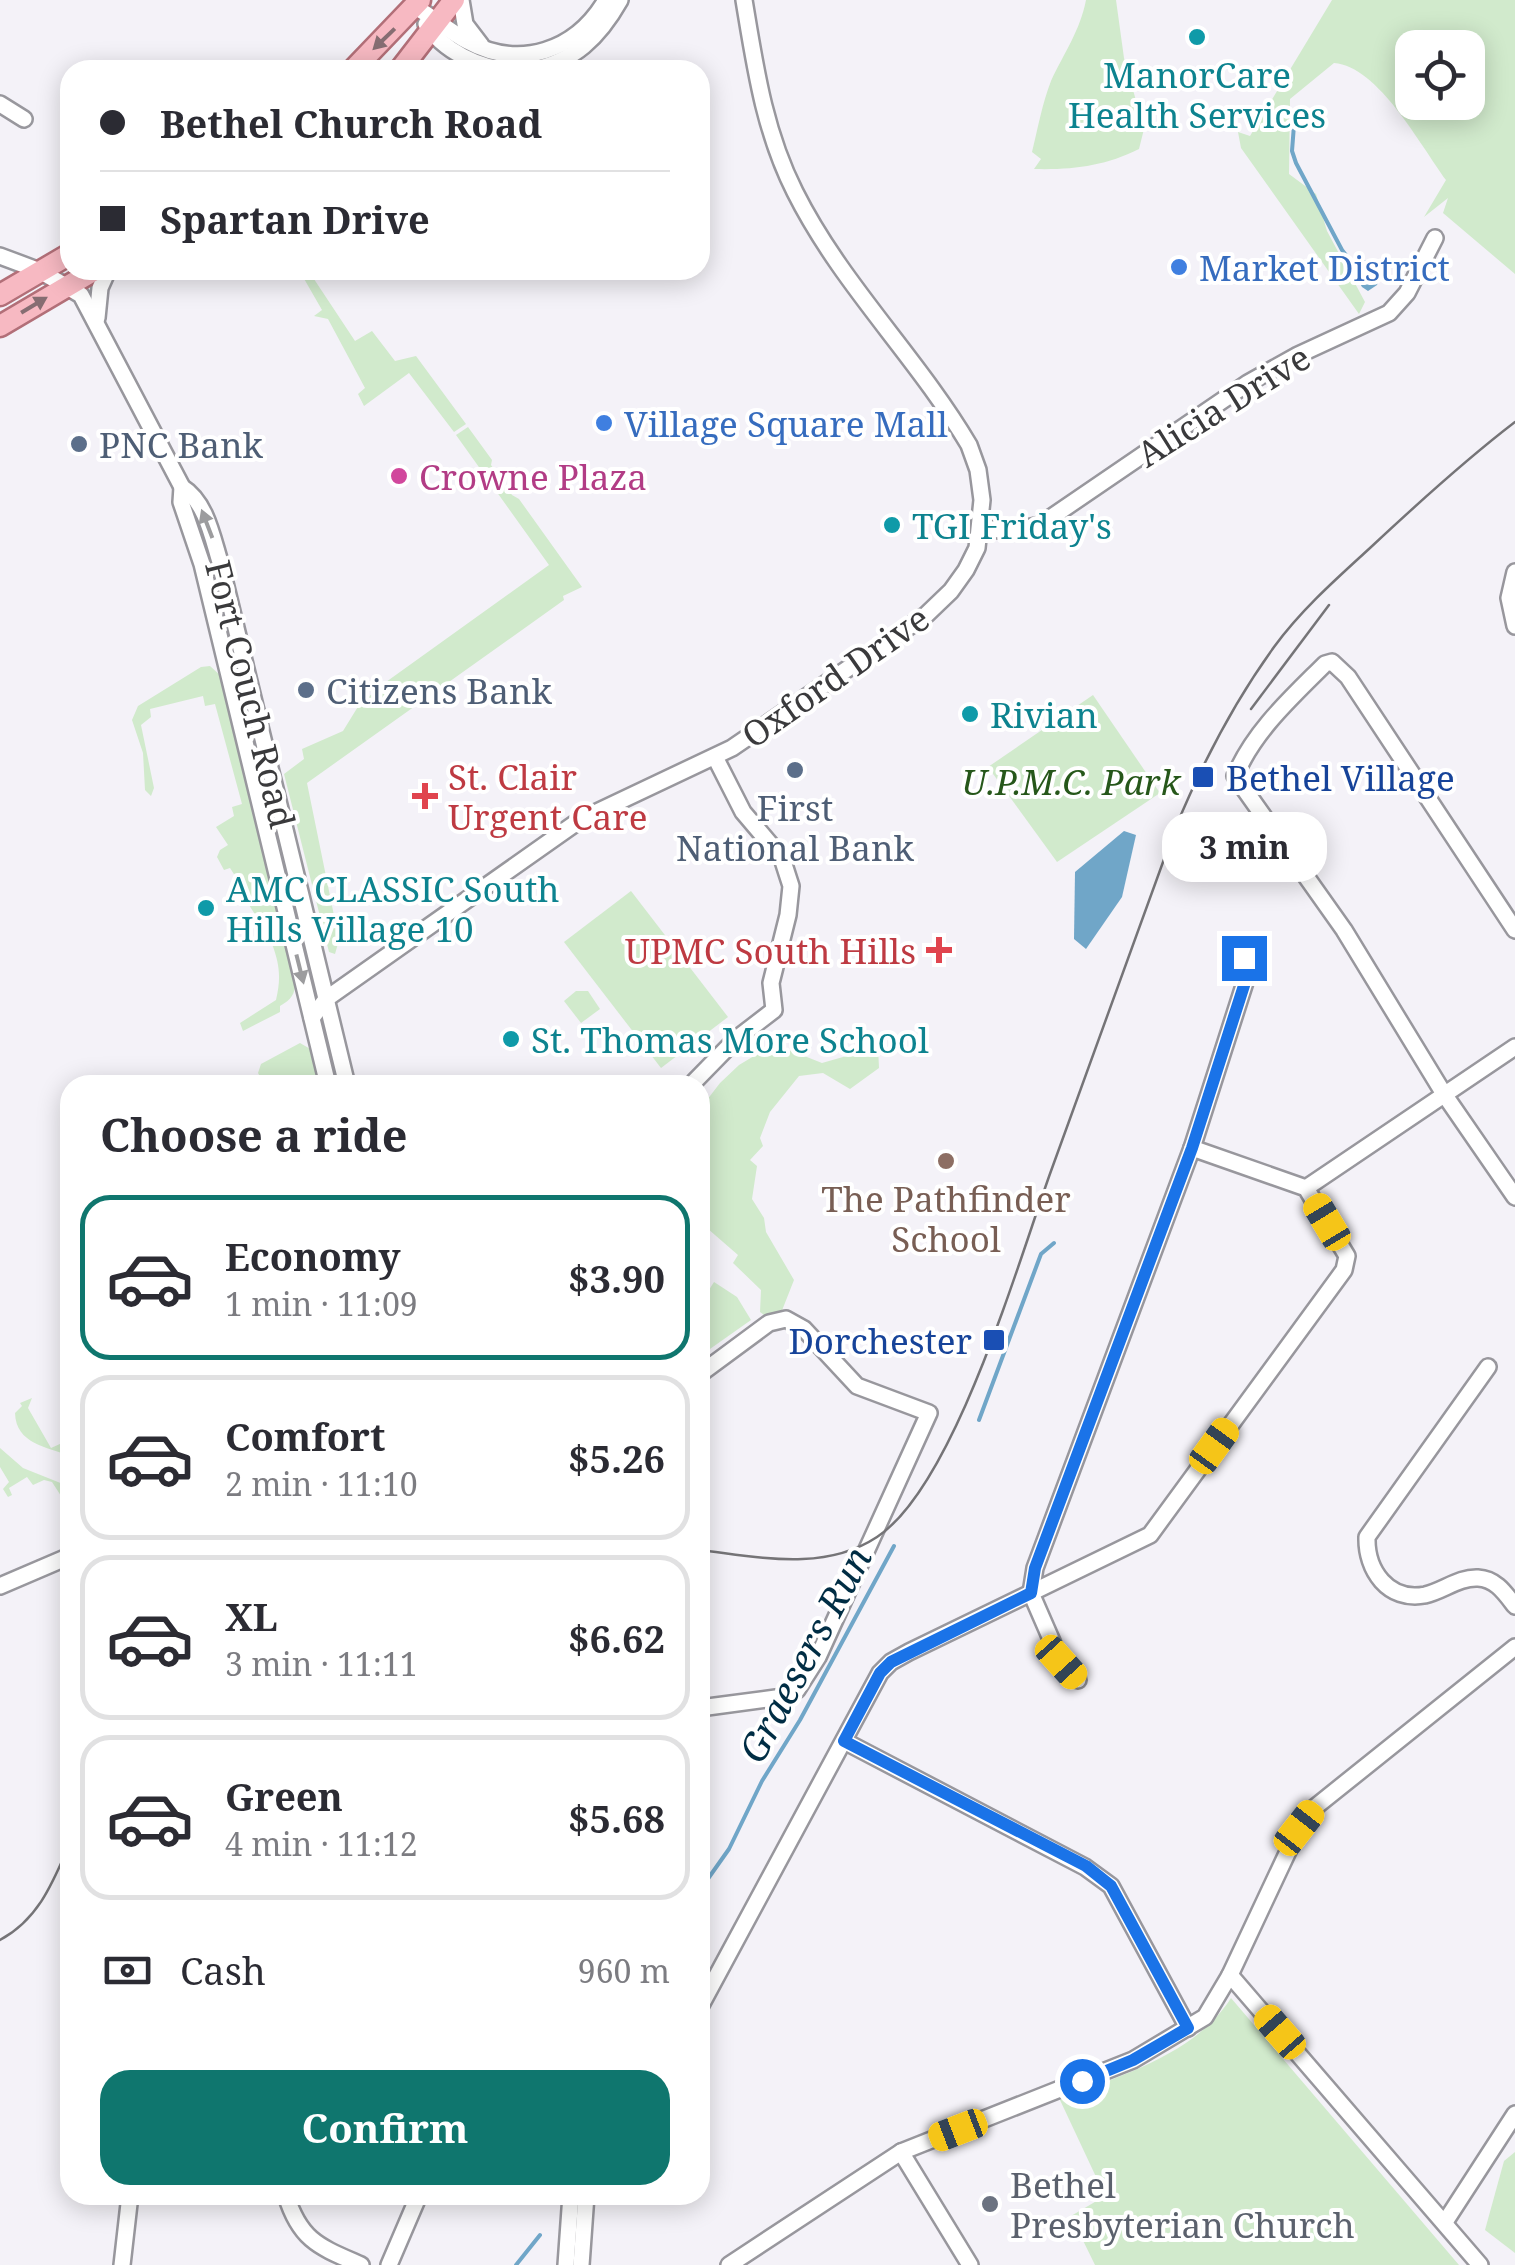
<!DOCTYPE html>
<html lang="en">
<head>
<meta charset="utf-8">
<style>
  :root { --surface:#fff; --page:#f2f2f3; --text:#2b2b33; --muted:#7c7c81; --line:#e1e1e2; --accent:#0f766e }
  body { margin:0; font-family:"Noto Serif",serif; background:var(--page); color:var(--text); height:100vh; display:flex; flex-direction:column; font-size:38px; white-space:nowrap }
  * { box-sizing:border-box; margin:0 }
  p { font-size:32px; color:var(--muted) }
  .icon { flex:none; width:55px; height:55px; fill:none; stroke:currentColor; stroke-width:2; stroke-linecap:round; stroke-linejoin:round }
  .map { position:relative; flex:1; overflow:hidden }
  .panel { position:absolute; left:60px; top:1075px; width:650px; height:1130px; display:flex; flex-direction:column; background:var(--surface); border-radius:30px; box-shadow:0 5px 25px #0003 }
  .panel>* { flex:none }
  .top-card { position:absolute; left:60px; top:60px; width:650px; height:220px; border-radius:30px; box-shadow:0 5px 25px #0003; display:grid; align-content:center; height:220px; padding:0 40px; background:var(--surface) }
  .fabs { position:absolute; left:1395px; top:30px; display:grid; gap:20px }
  .fabs a { display:grid; place-items:center; width:90px; height:90px; border-radius:20px; background:var(--surface); box-shadow:0 5px 25px #0003; font-size:50px }
  .end { position:absolute; width:45px; height:45px; margin:-22px; border:12px solid #1a73e8; background:#fff; box-shadow:0 0 0 5px #fff }
  .from { border-radius:50% }
  .bubble { position:absolute; height:70px; border-radius:30px; background:var(--surface); box-shadow:0 5px 25px #0003; font-size:32px; font-weight:700; line-height:70px; text-align:center }
  .car { position:absolute; width:30px; height:60px; margin:-30px -15px; border-radius:12px; box-shadow:0 0 8px 2px #0007; background:linear-gradient(#f5c518 24%,#345 0 40%,#f5c518 0 76%,#345 0 86%,#f5c518 0) }
  .top-card b { display:flex; align-items:center; gap:35px; height:95px; font-size:38px }
  .top-card b+b { border-top:2px solid var(--line) }
  .top-card i { width:25px; height:25px; background:var(--text) }
  ul { padding:0; list-style:none }
  li { display:flex; align-items:center; gap:30px; height:165px; margin:0 20px 15px; padding:0 20px; border:5px solid var(--line); border-radius:30px }
  li div { flex:1 }
  li b { display:block; font-size:38px }
  li em { font-style:normal; font-weight:700 }
  li.active { border-color:var(--accent) }
  li>.icon { width:90px; height:90px; stroke-width:1.5 }
  h2 { padding:0 40px; font-size:45px; line-height:120px }
  .pay { display:flex; align-items:center; gap:25px; height:110px; padding:0 40px; font-size:38px }
  .pay p { margin-inline-start:auto }
  .action { display:flex; gap:20px; margin-top:auto; padding:20px 40px }
  .action a { flex:1; height:115px; border-radius:30px; background:var(--accent); color:#fff; font-size:40px; font-weight:700; line-height:115px; text-align:center }
  .map>svg:first-child { display:block }
</style>
</head>
<body>
<div class="map">
<svg width="1515" height="2265" viewBox="0 0 1515 2265">
  <rect width="100%" height="100%" fill="#f4f2f8"/>
  <g fill="#d1eacc" fill-rule="evenodd">
    <path d="M1086,0H1116L1124,58L1144,129L1139,149C1105,166 1073,170 1034,169L1041,159L1032,152C1038,128 1042,104 1051,81C1064,53 1080,31 1086,0Z"/>
    <path d="M1332,0H1515V274L1443,213L1448,198L1424,217L1446,180C1421,146 1378,66 1334,63L1290,99L1289,174L1316,194L1327,231L1365,302L1359,314L1241,148L1238,132L1250,136ZM1412,48H1468V102H1412Z"/>
    <polygon points="299,270 308,270 355,341 372,331 395,361 416,356 466,424 454,432 409,373 364,406 358,394 365,388 328,319 314,316 322,310"/>
    <polygon points="468,427 492,460 491,465 512,495 519,499 582,587 563,596 564,600 307,783 339,940 335,954 329,952 284,774 304,759 302,749 343,731 359,705 386,682 549,565 456,435"/>
    <path d="M210,666L221,676L295,978C296,992 293,999 280,1006V1012L243,1031L240,1023L276,1000C281,979 280,965 272,944L267,946L254,924L258,919L249,905L252,902L230,868L224,870L217,857L220,850L228,845L216,827L234,816L232,807L242,804L215,704L205,706L203,696L150,709L151,717L141,725L154,788L151,796L145,790L143,753L132,720L138,706L201,667Z"/>
    <polygon points="1093,695 1160,793 1057,862 988,767"/>
    <polygon points="631,891 728,1017 661,1068 564,942"/>
    <polygon points="576,991 588,991 600,1009 581,1023 564,1001"/>
    <polygon points="300,1043 312,1050 321,1085 265,1085 258,1073 261,1064"/>
    <polygon points="774,1044 822,1063 878,1047 879,1068 850,1089 823,1073 799,1076 770,1112 760,1138 763,1146 750,1160 757,1166 752,1199 764,1218 766,1232 794,1280 781,1313 768,1318 760,1312 761,1290 733,1263 738,1255 700,1222 700,1109 720,1083 739,1065"/>
    <polygon points="714,1282 737,1297 751,1320 700,1356 700,1304"/>
    <path d="M32,1398L28,1408L51,1448L62,1443L70,1450V1456C47,1447 16,1444 15,1413L22,1406L20,1403Z"/>
    <polygon points="0,1448 23,1468 68,1486 70,1494 63,1499 52,1482 44,1480 33,1485 27,1477 9,1488 12,1495 8,1497 3,1489 9,1482 0,1467"/>
    <path d="M1231,1998L1459,2265H1095L1071,2216L1105,2196L1060,2100C1120,2075 1195,2055 1231,1998Z"/>
    <polygon points="1515,2152 1515,2253 1485,2230 1504,2161"/>
  </g>
  <g fill="#70a6c8">
    <polygon points="1356,260 1386,260 1377,285 1368,291 1362,287 1350,266"/>
    <polygon points="1124,831 1136,835 1122,897 1086,949 1074,939 1075,872"/>
  </g>
  <g fill="none" stroke-linecap="round" stroke-linejoin="round">
    <g stroke="#70a6c8" stroke-width="4">
      <polyline points="1295,112 1292,151 1296,163 1342,250 1353,264"/>
      <polyline points="979,1420 1041,1254 1054,1243"/>
      <polyline points="700,1890 729,1849 762,1781 800,1720 894,1546"/>
      <polyline points="516,2265 540,2235"/>
    </g>
    <g stroke="#98979d" stroke-width="20">
      <g id="minor">
        <polyline points="461,0 465,24 481,45"/>
        <path d="M415,7C433,17 449,31 467,41C520,70 576,51 606,0"/>
        <path d="M426,24C443,51 479,68 510,70"/>
        <path d="M531,70C574,62 599,37 620,0"/>
        <polyline points="0,104 24,119"/>
        <path d="M0,256L40,271L81,295L182,487C206,502 212,536 220,562L347,1085"/>
        <polyline points="97,318 100,288 108,270"/>
        <polyline points="182,487 181,502 202,564 328,1085"/>
        <polyline points="982,527 1009,532 1040,525 1248,383 1298,355 1389,313 1407,293 1435,238"/>
        <polyline points="1515,572 1509,598 1515,626"/>
        <path d="M1515,930L1348,677L1332,662L1325,664C1291,698 1254,731 1235,776L1344,930L1444,1094L1515,1197"/>
        <path d="M312,1018L326,999L580,820L732,748L926,615L951,591L966,570L977,548L982,500L978,470L969,445C917,357 841,284 795,192C764,131 755,66 744,0"/>
        <polyline points="691,1085 735,1040 774,1010 771,983 788,915 791,886 782,858 743,812 715,757"/>
        <polyline points="1306,1188 1515,1047"/>
        <path d="M1488,1367L1367,1537C1366,1570 1388,1602 1425,1595C1443,1591 1459,1577 1478,1578C1496,1579 1505,1593 1515,1606"/>
        <polyline points="700,1374 769,1323 786,1319 804,1329 857,1386 929,1413 818,1657 797,1690 783,1697 700,1708"/>
        <polyline points="0,1586 70,1556"/>
        <polyline points="1078,1680 1061,1662 1031,1593 1035,1568 1192,1148 1248,973 1244,958"/>
        <polyline points="844,1741 1085,1867 1111,1886 1188,2028"/>
        <polyline points="1230,1975 1480,2265"/>
        <polyline points="700,2007 880,1673 891,1662 909,1652 1150,1535 1344,1270 1347,1256 1306,1188 1192,1148"/>
        <polyline points="901,2152 970,2265"/>
        <path d="M286,2195C300,2241 320,2247 361,2265"/>
        <polyline points="1445,2222 1515,2114"/>
        <polyline points="122,2265 130,2195"/>
        <polyline points="389,2265 419,2195"/>
        <polyline points="566,2265 571,2195"/>
        <polyline points="581,2265 586,2195"/>
        <polyline points="729,2265 901,2152 1133,2060 1205,2017 1230,1975 1299,1828 1314,1808 1515,1647"/>
      </g>
    </g>
    <g stroke="#b26f78" stroke-width="25">
      <g id="major">
        <polyline points="353,70 420,0"/>
        <polyline points="400,70 454,0"/>
        <polyline points="0,295 70,254"/>
        <polyline points="0,326 95,270"/>
      </g>
    </g>
    <use href="#minor" stroke="#fff" stroke-width="15"/>
    <use href="#major" stroke="#f7b9c2" stroke-width="20"/>
    <g stroke="#757477" stroke-width="2.5">
      <polyline points="1251,709 1329,605"/>
      <path d="M700,1550C759,1557 824,1572 877,1537C955,1485 1018,1262 1051,1171C1092,1057 1133,943 1175,829C1201,766 1234,702 1274,647C1301,610 1336,579 1370,548C1417,504 1464,461 1515,422"/>
      <path d="M0,1940C39,1919 53,1882 70,1843"/>
    </g>
  </g>
  <defs><path id="oneway-solid" d="M-6-.8H1V-3.2L6.5 0L1 3.2V.8H-6Z" transform="scale(2.5)"/></defs>
  <g fill="#866d72">
    <use href="#oneway-solid" transform="translate(384 39) rotate(136)"/>
    <use href="#oneway-solid" transform="translate(34 305) rotate(-31)"/>
  </g>
  <g fill="#9c9c9e">
    <use href="#oneway-solid" transform="translate(207 524) rotate(-111)"/>
    <use href="#oneway-solid" transform="translate(300 969) rotate(76)"/>
  </g>
  <g fill="none" stroke-linecap="round" stroke-linejoin="round">
    <polyline stroke="#1a73e8" stroke-width="12" points="1082,2081 1133,2060 1188,2028 1111,1886 1086,1866 844,1741 880,1673 891,1662 1031,1593 1035,1568 1192,1148 1248,973 1244,958"/>
  </g>
  <g fill="#0f9aa8" stroke="#fff" stroke-width="4">
    <circle cx="1197" cy="37" r="10"/>
    <circle cx="892" cy="525" r="10"/>
    <circle cx="970" cy="714" r="10"/>
    <circle cx="206" cy="908" r="10"/>
    <circle cx="511" cy="1039" r="10"/>
  </g>
  <g fill="#3f7fe0" stroke="#fff" stroke-width="4">
    <circle cx="1179" cy="267" r="10"/>
    <circle cx="604" cy="423" r="10"/>
  </g>
  <g fill="#5c6f8a" stroke="#fff" stroke-width="4">
    <circle cx="79" cy="444" r="10"/>
    <circle cx="306" cy="690" r="10"/>
    <circle cx="795" cy="770" r="10"/>
  </g>
  <circle fill="#d1479c" stroke="#fff" stroke-width="4" cx="399" cy="476" r="10"/>
  <g fill="#1a4fb4" stroke="#fff" stroke-width="4">
    <rect x="1191" y="765" width="24" height="24" rx="5"/>
    <rect x="982" y="1328" width="24" height="24" rx="5"/>
  </g>
  <g fill="#e0444e" stroke="#fff" stroke-width="4">
    <path d="M420 781h10v10h10v10h-10v10h-10v-10h-10v-10h10z"/>
    <path d="M934 935h10v10h10v10h-10v10h-10v-10h-10v-10h10z"/>
  </g>
  <circle fill="#8d6e63" stroke="#fff" stroke-width="4" cx="946" cy="1161" r="10"/>
  <circle fill="#6b7280" stroke="#fff" stroke-width="4" cx="990" cy="2204" r="10"/>
  <g text-anchor="middle" dominant-baseline="central" stroke-width="8" stroke-linejoin="round" paint-order="stroke">
    <g font-size="35" fill="#0d838f" stroke="#fff" text-anchor="start">
      <text x="1197" y="74" text-anchor="middle">ManorCare<tspan x="1197" dy="40">Health Services</tspan></text>
      <text x="912" y="525">TGI Friday's</text>
      <text x="990" y="714">Rivian</text>
      <text x="226" y="888">AMC CLASSIC South<tspan x="226" dy="40">Hills Village 10</tspan></text>
      <text x="531" y="1039">St. Thomas More School</text>
    </g>
    <g font-size="35" fill="#366cbe" stroke="#fff" text-anchor="start">
      <text x="1199" y="267">Market District</text>
      <text x="624" y="423">Village Square Mall</text>
    </g>
    <g font-size="35" fill="#3a3a3c" stroke="#fff">
      <text transform="translate(1223 405) rotate(-32)">Alicia Drive</text>
      <text transform="translate(835 676) rotate(-35)">Oxford Drive</text>
      <text transform="translate(251 694) rotate(76)">Fort Couch Road</text>
    </g>
    <g font-size="35" fill="#4e5e75" stroke="#fff" text-anchor="start">
      <text x="99" y="444">PNC Bank</text>
      <text x="326" y="690">Citizens Bank</text>
      <text x="795" y="807" text-anchor="middle">First<tspan x="795" dy="40">National Bank</tspan></text>
    </g>
    <g font-size="35" fill="#b23c85" stroke="#fff" text-anchor="start">
      <text x="419" y="476">Crowne Plaza</text>
    </g>
    <g font-size="35" fill="#be3a42" stroke="#fff" text-anchor="start">
      <text x="448" y="776">St. Clair<tspan x="448" dy="40">Urgent Care</tspan></text>
      <text x="916" y="950" text-anchor="end">UPMC South Hills</text>
    </g>
    <g font-size="35" fill="#164399" stroke="#fff" text-anchor="start">
      <text x="1226" y="777">Bethel Village</text>
      <text x="972" y="1340" text-anchor="end">Dorchester</text>
    </g>
    <g font-size="35" font-style="italic" fill="#26571a" stroke="#fff">
      <text x="1071" y="781">U.P.M.C. Park</text>
    </g>
    <g font-size="35" fill="#785e54" stroke="#fff">
      <text x="946" y="1198">The Pathfinder<tspan x="946" dy="40">School</tspan></text>
    </g>
    <g font-size="35" fill="#5b616d" stroke="#fff" text-anchor="start">
      <text x="1010" y="2184">Bethel<tspan x="1010" dy="40">Presbyterian Church</tspan></text>
    </g>
    <g font-size="38" font-style="italic" fill="#002d44" stroke="#fff">
      <text transform="translate(804 1654) rotate(-62)">Graesers Run</text>
    </g>
  </g>
</svg>
<div class="fabs">
<a><svg class="icon" aria-label="locate" viewBox="0 0 24 24"><circle cx="12" cy="12" r="6"/><path d="M12 2v4M12 18v4M2 12h4M18 12h4"/></svg></a>
</div>
<i class="end from" style="left:1082px;top:2081px"></i>
<i class="end" style="left:1244px;top:958px"></i>
<div class="bubble" style="left:1162px;top:812px;width:165px">3 min</div>
<i class="car" style="left:1327px;top:1222px;rotate:329deg"></i>
<i class="car" style="left:1214px;top:1446px;rotate:36deg"></i>
<i class="car" style="left:1061px;top:1662px;rotate:138deg"></i>
<i class="car" style="left:1299px;top:1828px;rotate:38deg"></i>
<i class="car" style="left:1280px;top:2032px;rotate:319deg"></i>
<i class="car" style="left:958px;top:2130px;rotate:249deg"></i>
<div class="top-card">
<b><i class="from"></i>Bethel Church Road</b>
<b><i></i>Spartan Drive</b>
</div>
<section class="panel">
<h2>Choose a ride</h2>
<ul>
<li class="active"><svg class="icon" aria-label="car" viewBox="0 0 24 24"><path d="M5 17H2v-5l4-1 3-4h7l3 4 3 1v5h-3M9 17h6M6 11h13"/><circle cx="7" cy="17" r="2"/><circle cx="17" cy="17" r="2"/></svg><div><b>Economy</b><p>1 min · 11:09</p></div><em>$3.90</em></li>
<li><svg class="icon" aria-label="car" viewBox="0 0 24 24"><path d="M5 17H2v-5l4-1 3-4h7l3 4 3 1v5h-3M9 17h6M6 11h13"/><circle cx="7" cy="17" r="2"/><circle cx="17" cy="17" r="2"/></svg><div><b>Comfort</b><p>2 min · 11:10</p></div><em>$5.26</em></li>
<li><svg class="icon" aria-label="car" viewBox="0 0 24 24"><path d="M5 17H2v-5l4-1 3-4h7l3 4 3 1v5h-3M9 17h6M6 11h13"/><circle cx="7" cy="17" r="2"/><circle cx="17" cy="17" r="2"/></svg><div><b>XL</b><p>3 min · 11:11</p></div><em>$6.62</em></li>
<li><svg class="icon" aria-label="car" viewBox="0 0 24 24"><path d="M5 17H2v-5l4-1 3-4h7l3 4 3 1v5h-3M9 17h6M6 11h13"/><circle cx="7" cy="17" r="2"/><circle cx="17" cy="17" r="2"/></svg><div><b>Green</b><p>4 min · 11:12</p></div><em>$5.68</em></li>
</ul>
<div class="pay"><svg class="icon" aria-label="cash" viewBox="0 0 24 24"><path d="M3 7h18v10H3z"/><circle cx="12" cy="12" r="2"/></svg>Cash<p>960 m</p></div>
<div class="action"><a>Confirm</a></div>
</section>
</div>
</body>
</html>
